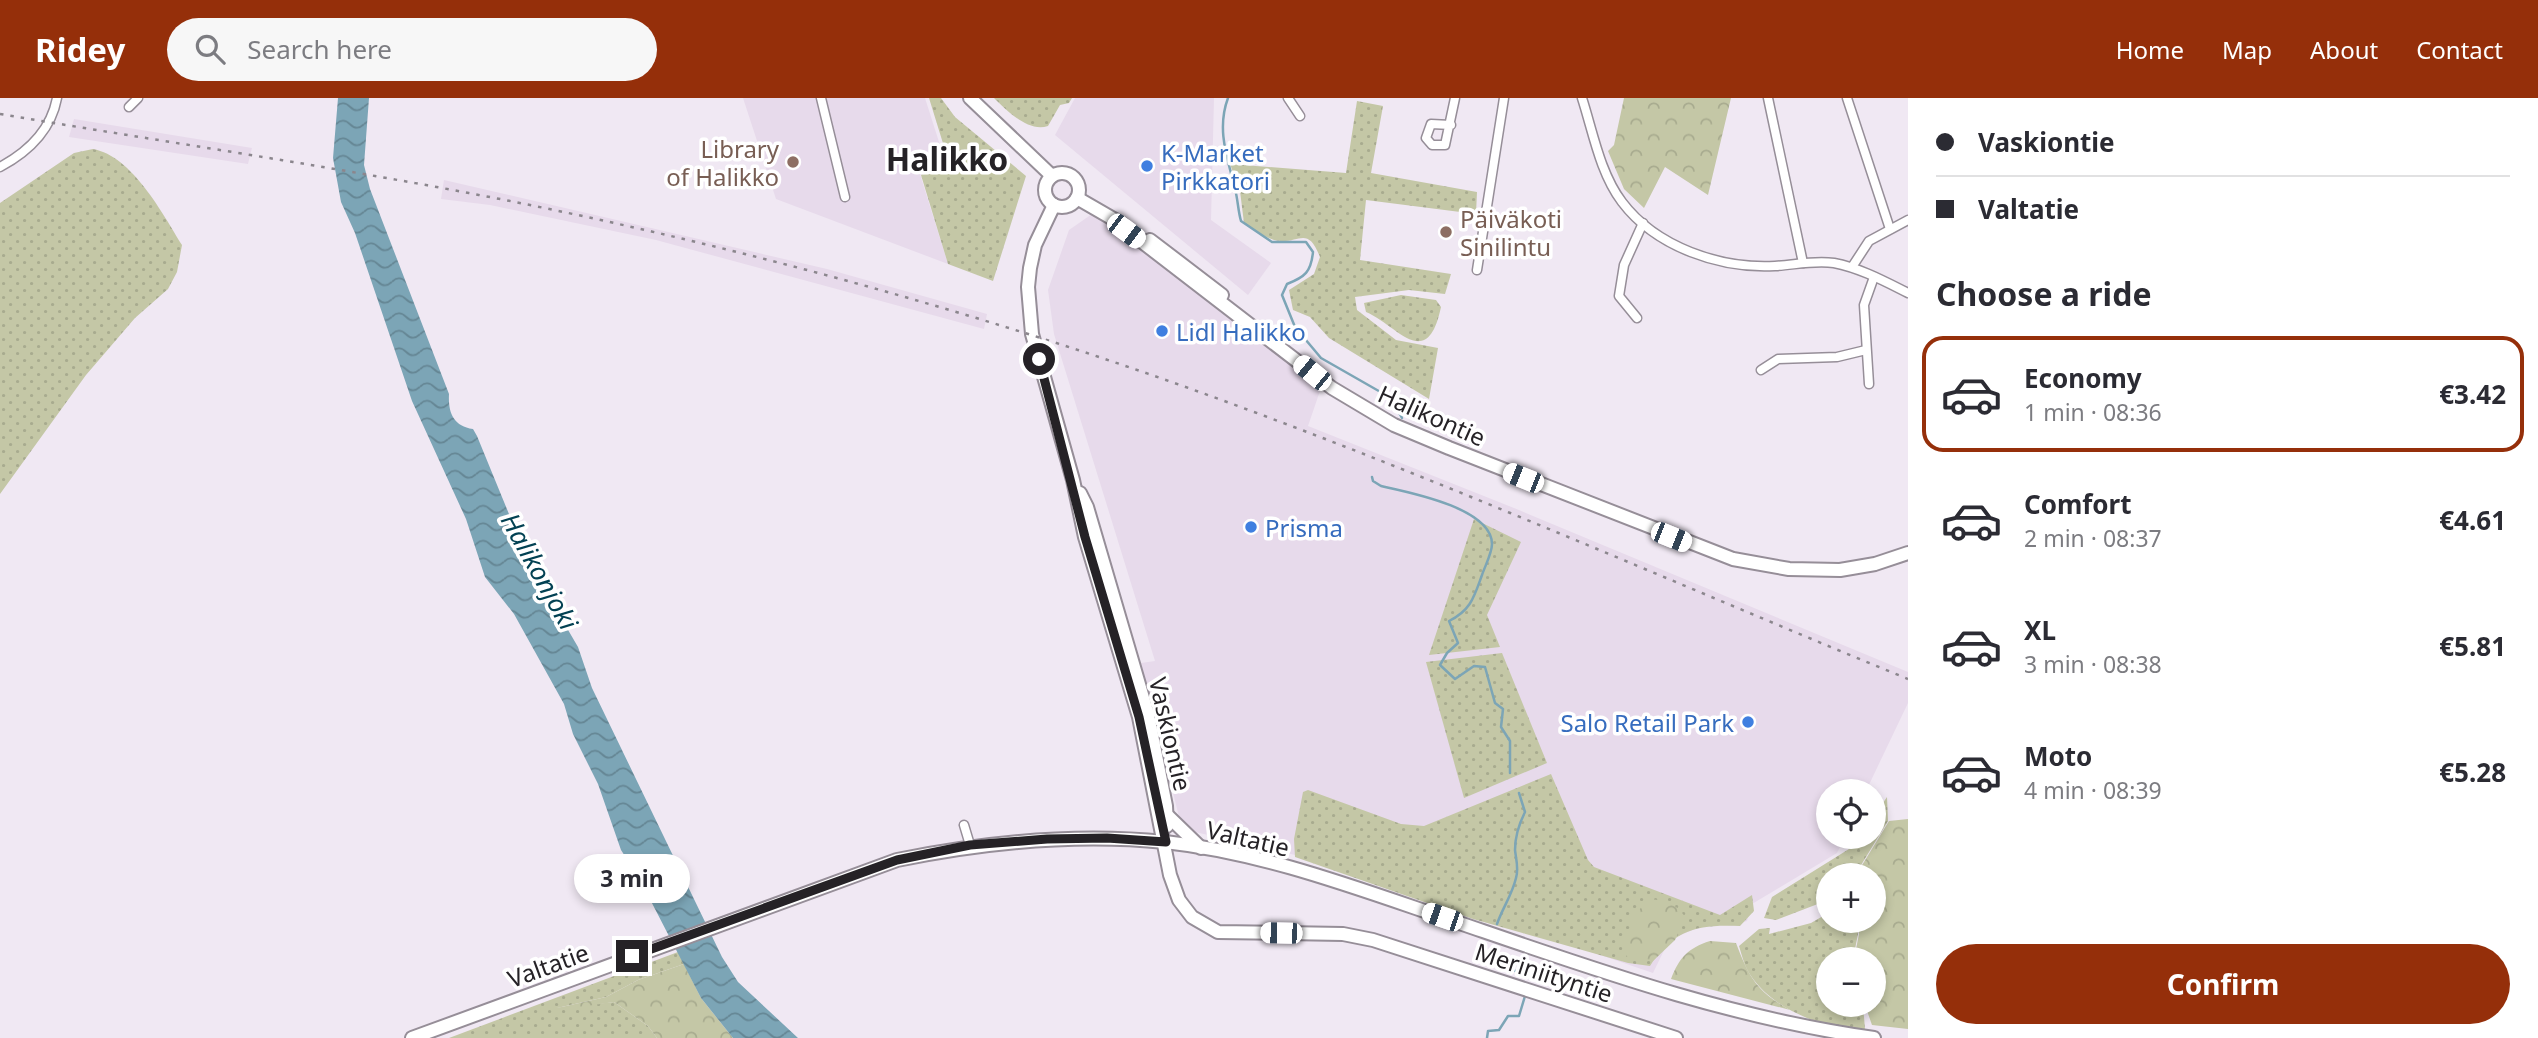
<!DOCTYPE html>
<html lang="en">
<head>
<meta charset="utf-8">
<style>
  :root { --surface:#fff; --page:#f7f7f7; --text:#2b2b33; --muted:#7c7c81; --line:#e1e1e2; --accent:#952f0a }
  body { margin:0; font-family:"Noto Sans",sans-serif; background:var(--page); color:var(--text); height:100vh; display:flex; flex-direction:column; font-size:26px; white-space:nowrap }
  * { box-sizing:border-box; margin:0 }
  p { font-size:23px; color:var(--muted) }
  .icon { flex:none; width:38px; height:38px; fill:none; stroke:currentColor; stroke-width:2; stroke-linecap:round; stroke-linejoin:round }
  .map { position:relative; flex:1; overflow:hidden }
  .drawer { display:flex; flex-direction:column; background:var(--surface); width:630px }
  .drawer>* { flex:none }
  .hud { display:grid; align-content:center; height:154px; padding:0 28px; background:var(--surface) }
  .tools { position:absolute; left:1816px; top:681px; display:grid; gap:14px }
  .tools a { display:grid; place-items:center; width:70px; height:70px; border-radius:50%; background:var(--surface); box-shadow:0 4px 10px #0003; font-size:35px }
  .end { position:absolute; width:32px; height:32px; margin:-16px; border:9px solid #252226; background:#fff; box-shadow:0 0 0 4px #fff }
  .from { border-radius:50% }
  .bubble { position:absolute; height:49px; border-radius:24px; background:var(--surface); box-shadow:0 4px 10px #0003; font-size:23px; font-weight:700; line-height:49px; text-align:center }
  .car { position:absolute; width:21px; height:42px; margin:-21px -10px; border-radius:9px; box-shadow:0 0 5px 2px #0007; background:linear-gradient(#fff 24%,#345 0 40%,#fff 0 76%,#345 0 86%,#fff 0) }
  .hud b { display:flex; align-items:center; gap:24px; height:66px; font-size:26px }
  .hud b+b { border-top:2px solid var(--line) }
  .hud i { width:18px; height:18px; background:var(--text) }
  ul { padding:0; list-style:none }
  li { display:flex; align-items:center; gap:21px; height:116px; margin:0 14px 10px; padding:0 14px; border:4px solid transparent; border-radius:21px }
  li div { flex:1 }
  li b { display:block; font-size:26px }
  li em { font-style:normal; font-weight:700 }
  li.active { border-color:var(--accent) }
  li>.icon { width:63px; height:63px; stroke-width:1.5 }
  h2 { padding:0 28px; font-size:32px; line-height:84px }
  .primary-button { display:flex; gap:14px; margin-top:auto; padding:14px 28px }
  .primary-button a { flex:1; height:80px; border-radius:42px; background:var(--accent); color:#fff; font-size:28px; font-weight:700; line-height:80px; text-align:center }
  header { display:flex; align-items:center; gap:42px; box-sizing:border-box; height:98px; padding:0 35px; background:var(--accent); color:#fff }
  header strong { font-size:33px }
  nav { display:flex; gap:38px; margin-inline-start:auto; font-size:24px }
  .search { width:490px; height:63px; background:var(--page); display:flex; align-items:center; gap:18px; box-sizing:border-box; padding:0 24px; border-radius:38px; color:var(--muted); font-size:26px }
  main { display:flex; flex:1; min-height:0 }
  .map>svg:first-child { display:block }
</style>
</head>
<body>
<header>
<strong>Ridey</strong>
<div class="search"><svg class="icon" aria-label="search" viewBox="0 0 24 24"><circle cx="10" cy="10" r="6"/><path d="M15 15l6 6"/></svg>Search here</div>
<nav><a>Home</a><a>Map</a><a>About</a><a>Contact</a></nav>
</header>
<main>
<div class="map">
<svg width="1908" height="940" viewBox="0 0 1908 940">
  <defs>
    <pattern id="grass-dots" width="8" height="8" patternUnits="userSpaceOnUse" patternTransform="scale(1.75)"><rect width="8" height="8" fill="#c4c7a6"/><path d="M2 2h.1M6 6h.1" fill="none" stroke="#a8ab8f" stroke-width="1.8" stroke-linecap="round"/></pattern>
    <pattern id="forest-crowns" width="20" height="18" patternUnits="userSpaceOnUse" patternTransform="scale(1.75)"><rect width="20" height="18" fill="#c4c7a6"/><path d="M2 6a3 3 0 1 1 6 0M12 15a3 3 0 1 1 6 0" fill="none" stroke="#a8ab8f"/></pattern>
    <pattern id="water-waves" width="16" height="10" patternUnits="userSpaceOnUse" patternTransform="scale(1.75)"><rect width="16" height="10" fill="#7ca5b6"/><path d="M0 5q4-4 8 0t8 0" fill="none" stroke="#658694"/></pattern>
  </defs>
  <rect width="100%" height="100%" fill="#f0e8f3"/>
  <g fill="#e7daeb">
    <polygon points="743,0 925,0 946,66 919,73 948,166 776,101"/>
    <polygon points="1075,0 1214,0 1211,122 1271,165 1248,197 1055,37"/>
    <polygon points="74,21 252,50 248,66 69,39"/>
    <polygon points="444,82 827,171 987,216 984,231 656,142 490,107 441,101"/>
    <polygon points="1092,116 1122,132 1321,290 1308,328 1514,410 1908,574 1908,605 1866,693 1829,693 1829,738 1845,739 1837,755 1752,806 1747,823 1732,828 1711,824 1669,842 1653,875 1330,765 1182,731 1141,565 1155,563 1054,236 1048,192 1069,132"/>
  </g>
  <g fill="url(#grass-dots)">
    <polygon points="929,0 941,0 955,19 1026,78 993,183 948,166 921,77 950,68"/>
    <path d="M994,0H1072L1069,5L1060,7L1048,28C1029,35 1007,13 994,0Z"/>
    <path d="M1357,3L1383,8L1371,75L1477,94L1476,116L1366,102L1360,162L1451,176L1445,196L1409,192L1355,199L1357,212L1396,242L1438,250L1429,301L1329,240L1310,219L1293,212L1289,192L1314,176L1320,159C1307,125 1298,148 1274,142C1264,139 1252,130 1244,125L1240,93L1230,66L1346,75Z"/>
    <path d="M93,51C132,58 163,116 182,147L177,174L168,191L135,220L86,277L0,396V105L74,55Z"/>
    <path d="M1401,197L1436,202L1441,209C1427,276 1396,226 1366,214L1364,205Z"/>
    <polygon points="1474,421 1521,444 1487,517 1500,549 1429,557"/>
    <polygon points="1502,555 1547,665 1464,700 1426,564"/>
    <path d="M1551,676L1588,762L1594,769L1720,817L1752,797L1754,813L1740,828C1699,826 1673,831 1650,868L1628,865L1473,821L1295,759L1294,741L1303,694L1308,692L1401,726L1424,728Z"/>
    <path d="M1887,699L1888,723L1855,777H1829V822L1857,823L1858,836L1853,861H1829V906L1863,907L1865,931C1824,932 1774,912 1751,878C1745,870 1742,858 1739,848L1759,831L1770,830L1769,836L1811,825L1823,818V804L1776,822L1764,820L1772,799L1857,746L1862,739L1874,738V718Z"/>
    <polygon points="678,854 684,866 638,882 606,899 557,910 614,904 648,928 657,940 449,940"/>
  </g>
  <g fill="url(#forest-crowns)">
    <polygon points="1624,0 1731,0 1708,97 1665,69 1644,110 1624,91 1608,53 1614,47"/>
    <polygon points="1908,721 1908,931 1872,927 1865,907 1874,906 1874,861 1854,861 1859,836 1858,823 1874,822 1874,777 1856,777 1889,723"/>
    <path d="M1647,801C1664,802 1675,804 1685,819L1675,842L1653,863L1629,861L1622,852L1633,821Z"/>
    <path d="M1710,843L1736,845C1749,879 1756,893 1790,912L1671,881C1679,860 1688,850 1710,843Z"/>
    <polygon points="684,866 701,900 733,940 657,940 648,928 614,904 560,912 557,910 606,899 638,882"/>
  </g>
  <path fill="url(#water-waves)" d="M338,0H369L364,67L370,91L449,296C448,314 453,328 473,331L477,338L511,421L518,453L543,489L578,549L592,590L722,859L738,884L798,940H733L701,900L639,780L621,752L598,686L573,636L564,606L514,516L485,479L466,421L412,303L355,135L341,104L333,60Z"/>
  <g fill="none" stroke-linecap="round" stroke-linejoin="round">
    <g stroke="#7ca5b6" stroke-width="2.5">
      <path d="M1228,0C1216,32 1228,61 1235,91C1238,102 1238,113 1241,123L1272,144H1306L1313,154C1311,174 1305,179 1287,186L1282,197L1295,229L1321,260L1391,300L1402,320"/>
      <path d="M1372,379L1373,383L1381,388C1408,394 1492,410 1492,446C1492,455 1485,468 1482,477C1474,499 1471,512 1449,523L1458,545L1447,555L1440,567L1455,581L1474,568L1485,569L1495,605L1503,611L1501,629L1510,643V675"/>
      <path d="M1497,826C1503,809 1512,797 1516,780C1519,771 1516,761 1515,752C1515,738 1519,726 1525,714L1519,695"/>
      <polyline points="1486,859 1489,864 1530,878"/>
      <polyline points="1487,940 1488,933 1499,932 1508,918 1519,918 1525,898"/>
    </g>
    <g stroke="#968e98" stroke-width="11">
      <g id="minor">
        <polyline points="821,0 845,99"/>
        <polyline points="1288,0 1300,18"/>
        <path d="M1582,0C1593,34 1600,75 1622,104C1656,149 1720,171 1775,168C1794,167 1814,162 1834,165C1860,170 1884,183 1908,195"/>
        <polyline points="1768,0 1803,165"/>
        <polyline points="1847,0 1890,131"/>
        <polyline points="129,9 138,0"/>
        <polyline points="1451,27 1431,26 1426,40 1432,47 1445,47 1455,0"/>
        <path d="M0,69C28,54 51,32 57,0"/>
        <polyline points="1852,169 1869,143 1908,122"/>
        <polyline points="1477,172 1504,0"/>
        <polyline points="1637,220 1619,198 1624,167 1643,125"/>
        <polyline points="1761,272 1778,261 1837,259 1866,252"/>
        <polyline points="1869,286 1864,207 1874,179"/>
        <polyline points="964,727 970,747"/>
      </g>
    </g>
    <g stroke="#968e98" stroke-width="16">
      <g id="secondary">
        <polyline points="970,0 1052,78"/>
        <circle cx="1062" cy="92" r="17"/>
        <polyline points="1077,100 1122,126"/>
        <polyline points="1054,107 1035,147 1030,170 1028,189 1032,236 1073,382 1085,439 1139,619 1170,777 1179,802 1192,819 1218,834 1343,836 1373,842 1676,940"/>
        <polyline points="1115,123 1332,290 1394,327 1449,350 1733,461 1789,471 1840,472 1875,466 1908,455"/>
        <polyline points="1150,142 1222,197"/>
        <polyline points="1080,395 1087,409 1148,617 1166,708 1167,728"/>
        <polyline points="1167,717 1201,750"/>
        <path d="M412,940L897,762C985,744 1075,735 1165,744C1258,754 1348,787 1436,817C1580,866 1723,919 1874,940"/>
      </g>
    </g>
    <use href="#minor" stroke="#fff" stroke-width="8"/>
    <use href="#secondary" stroke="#fff" stroke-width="12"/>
    <path stroke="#8b868d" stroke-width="2.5" stroke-dasharray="3.5 7" stroke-linecap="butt" d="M0,16C171,45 344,70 515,104C704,142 894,192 1078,252C1360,345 1633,468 1908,581"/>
  </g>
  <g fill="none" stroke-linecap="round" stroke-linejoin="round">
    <polyline stroke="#252226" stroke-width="9" points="632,858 897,762 970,747 1047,741 1107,740 1166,744 1139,619 1085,439 1039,261"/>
  </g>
  <g fill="#8d6e63" stroke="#fff" stroke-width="2.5">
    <circle cx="793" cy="64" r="7"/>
    <circle cx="1446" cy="134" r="7"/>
  </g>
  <g fill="#3f7fe0" stroke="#fff" stroke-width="2.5">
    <circle cx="1147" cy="68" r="7"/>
    <circle cx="1162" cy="233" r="7"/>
    <circle cx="1251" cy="429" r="7"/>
    <circle cx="1748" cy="624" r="7"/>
  </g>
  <g text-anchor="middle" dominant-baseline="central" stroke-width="7" stroke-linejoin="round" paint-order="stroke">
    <g font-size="24" fill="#785e54" stroke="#fff" text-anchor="end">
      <text x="779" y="50">Library<tspan x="779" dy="28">of Halikko</tspan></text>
      <text x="1460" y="120" text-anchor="start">Päiväkoti<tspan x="1460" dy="28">Sinilintu</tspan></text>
    </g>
    <g font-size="24" fill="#366cbe" stroke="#fff" text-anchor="start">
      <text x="1161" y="54">K-Market<tspan x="1161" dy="28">Pirkkatori</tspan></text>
      <text x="1176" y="233">Lidl Halikko</text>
      <text x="1265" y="429">Prisma</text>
      <text x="1734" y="624" text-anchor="end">Salo Retail Park</text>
    </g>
    <g font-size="24" fill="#252226" stroke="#fff">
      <text transform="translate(1432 317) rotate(24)">Halikontie</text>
      <text transform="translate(1171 636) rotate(77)">Vaskiontie</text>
      <text transform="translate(1248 740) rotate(13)">Valtatie</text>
      <text transform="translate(548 867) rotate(-20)">Valtatie</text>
      <text transform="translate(1544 874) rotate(18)">Meriniityntie</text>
    </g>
    <g font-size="26" font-style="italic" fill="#024153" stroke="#fff">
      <text transform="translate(540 473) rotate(61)">Halikonjoki</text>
    </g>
    <g font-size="32" font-weight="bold" fill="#252226" stroke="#fff">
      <text x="947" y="60">Halikko</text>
    </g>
  </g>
</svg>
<div class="tools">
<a><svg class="icon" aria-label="locate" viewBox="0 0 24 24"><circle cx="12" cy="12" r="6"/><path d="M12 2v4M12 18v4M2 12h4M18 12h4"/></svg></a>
<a>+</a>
<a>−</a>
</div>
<i class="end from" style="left:1039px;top:261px"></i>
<i class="end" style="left:632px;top:858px"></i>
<div class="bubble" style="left:574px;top:756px;width:116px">3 min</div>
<i class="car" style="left:1126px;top:133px;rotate:127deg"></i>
<i class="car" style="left:1312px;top:275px;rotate:309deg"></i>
<i class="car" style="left:1523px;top:380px;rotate:292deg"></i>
<i class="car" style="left:1671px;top:439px;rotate:112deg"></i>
<i class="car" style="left:1442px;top:819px;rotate:289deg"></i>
<i class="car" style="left:1281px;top:835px;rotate:271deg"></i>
</div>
<section class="drawer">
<div class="hud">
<b><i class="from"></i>Vaskiontie</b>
<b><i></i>Valtatie</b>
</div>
<h2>Choose a ride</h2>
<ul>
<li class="active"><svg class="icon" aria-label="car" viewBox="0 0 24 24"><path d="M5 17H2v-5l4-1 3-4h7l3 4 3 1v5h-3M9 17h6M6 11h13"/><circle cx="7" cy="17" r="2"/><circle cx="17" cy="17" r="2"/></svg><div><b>Economy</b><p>1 min · 08:36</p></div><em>€3.42</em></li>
<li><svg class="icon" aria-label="car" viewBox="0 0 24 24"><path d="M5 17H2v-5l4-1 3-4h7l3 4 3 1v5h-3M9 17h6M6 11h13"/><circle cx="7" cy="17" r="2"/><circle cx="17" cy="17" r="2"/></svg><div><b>Comfort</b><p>2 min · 08:37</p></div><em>€4.61</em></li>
<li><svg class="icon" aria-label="car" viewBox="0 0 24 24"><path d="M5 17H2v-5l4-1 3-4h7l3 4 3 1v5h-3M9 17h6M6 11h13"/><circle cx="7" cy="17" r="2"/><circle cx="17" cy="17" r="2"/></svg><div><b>XL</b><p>3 min · 08:38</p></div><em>€5.81</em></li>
<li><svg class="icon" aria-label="car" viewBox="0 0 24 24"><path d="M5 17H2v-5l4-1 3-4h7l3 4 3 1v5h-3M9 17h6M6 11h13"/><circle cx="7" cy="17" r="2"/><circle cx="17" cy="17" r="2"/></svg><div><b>Moto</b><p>4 min · 08:39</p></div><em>€5.28</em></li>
</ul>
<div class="primary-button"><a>Confirm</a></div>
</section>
</main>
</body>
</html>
